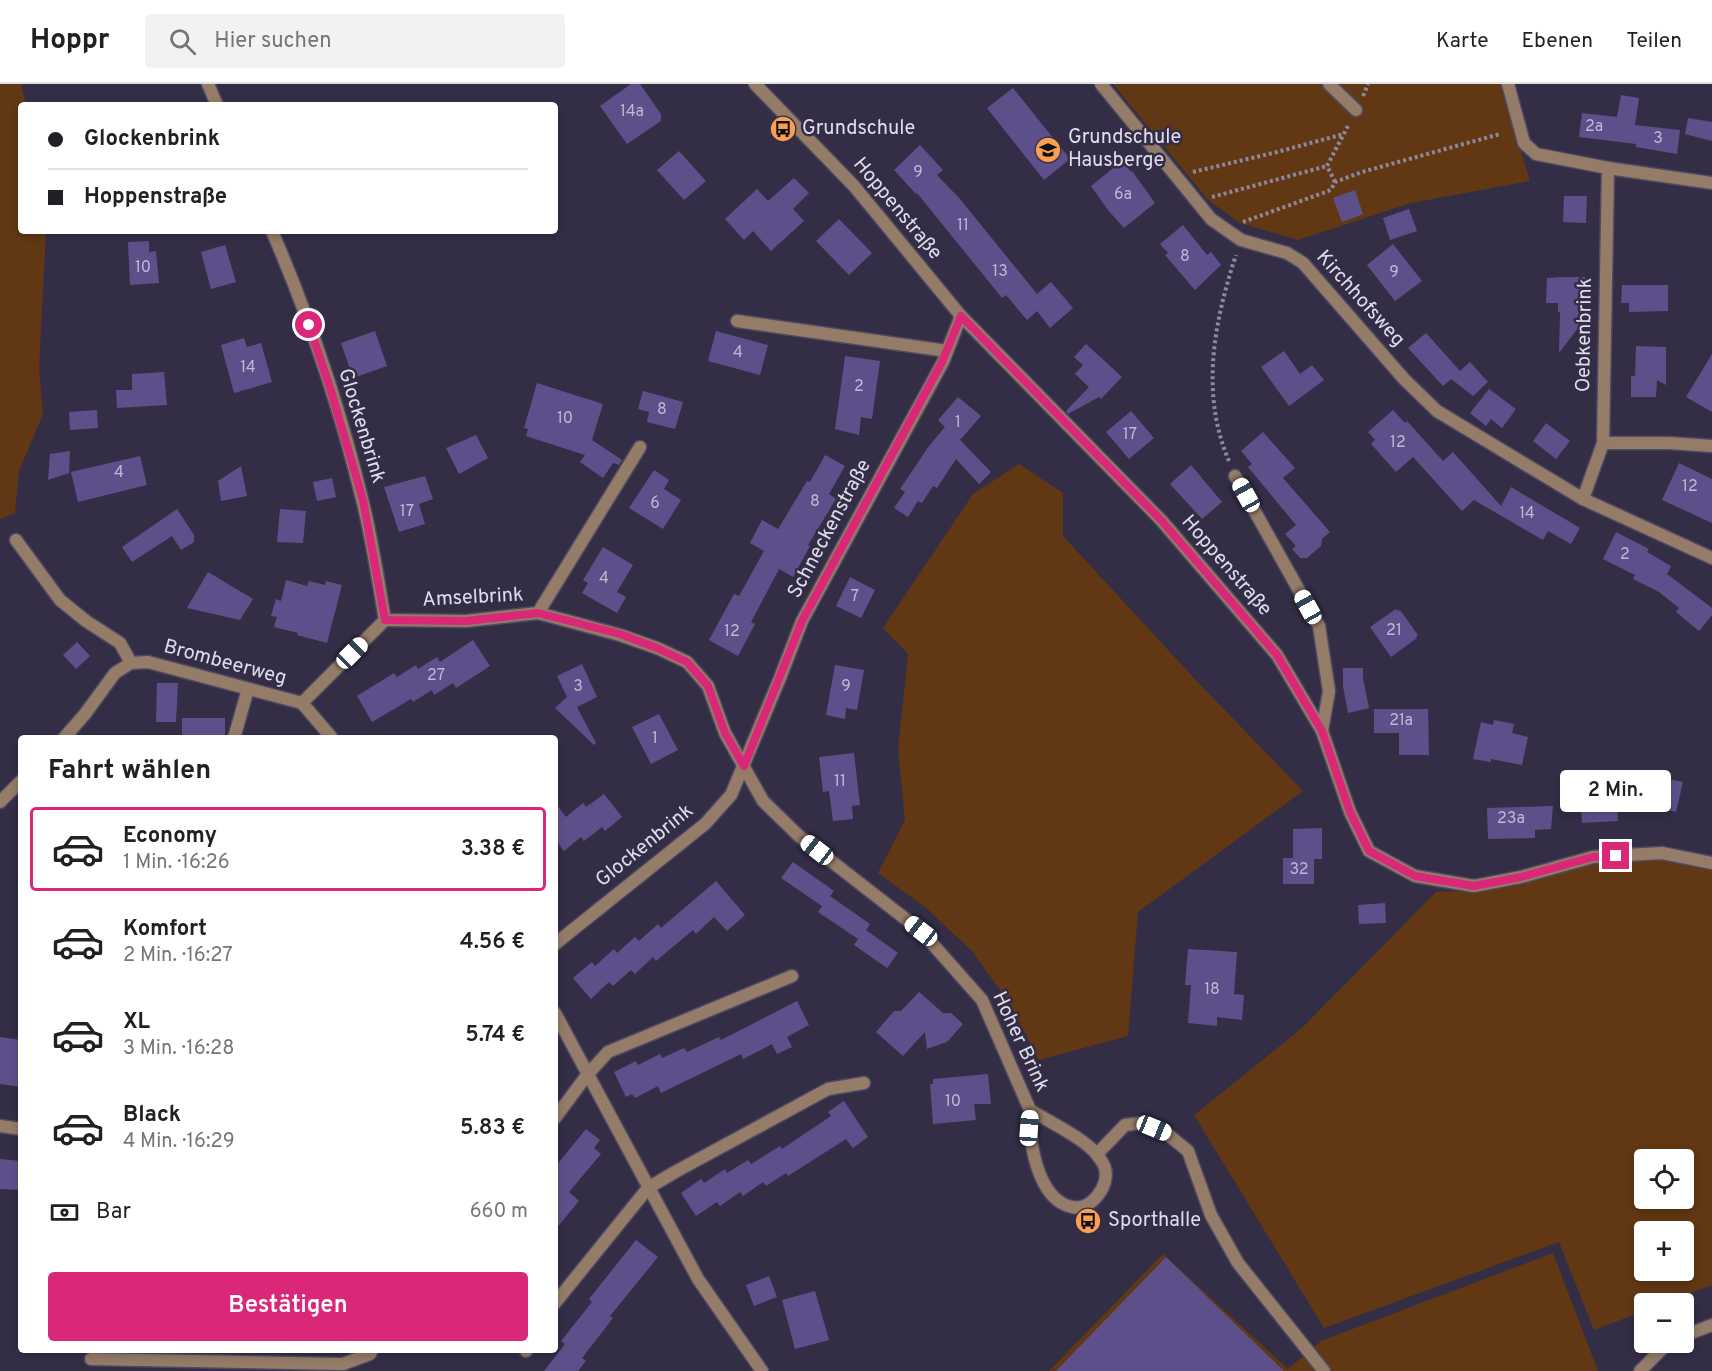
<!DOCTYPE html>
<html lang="de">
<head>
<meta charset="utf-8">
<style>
  :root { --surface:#fff; --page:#f2f2f2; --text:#202124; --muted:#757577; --line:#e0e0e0; --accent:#db2777 }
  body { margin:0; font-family:Overpass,sans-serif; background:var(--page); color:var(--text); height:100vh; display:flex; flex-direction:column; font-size:22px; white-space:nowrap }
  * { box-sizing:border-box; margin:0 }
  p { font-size:20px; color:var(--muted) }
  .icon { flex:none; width:33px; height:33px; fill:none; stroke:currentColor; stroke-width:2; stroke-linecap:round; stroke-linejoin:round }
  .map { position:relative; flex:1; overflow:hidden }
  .drawer { position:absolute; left:18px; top:651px; width:540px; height:618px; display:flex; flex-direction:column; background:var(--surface); border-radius:6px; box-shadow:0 3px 9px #0003 }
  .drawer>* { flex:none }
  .banner { position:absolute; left:18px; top:18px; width:540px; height:132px; border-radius:6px; box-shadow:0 3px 9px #0003; display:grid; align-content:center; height:132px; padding:0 30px; background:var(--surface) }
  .tools { position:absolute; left:1634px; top:1065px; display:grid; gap:12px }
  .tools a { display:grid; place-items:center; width:60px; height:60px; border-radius:6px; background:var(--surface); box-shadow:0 3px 9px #0003; font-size:30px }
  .end { position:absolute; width:27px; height:27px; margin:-14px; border:8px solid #db2777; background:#fff; box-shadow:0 0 0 3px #fff }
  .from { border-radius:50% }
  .bubble { position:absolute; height:42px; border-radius:6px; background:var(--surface); box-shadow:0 3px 9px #0003; font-size:20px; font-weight:600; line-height:42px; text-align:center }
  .car { position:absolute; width:18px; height:36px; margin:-18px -9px; border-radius:8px; box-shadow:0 0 4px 2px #0007; background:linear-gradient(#fff 24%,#345 0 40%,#fff 0 76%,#345 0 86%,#fff 0) }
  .banner b { display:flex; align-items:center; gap:21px; height:57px; font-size:22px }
  .banner b+b { border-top:2px solid var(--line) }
  .banner i { width:15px; height:15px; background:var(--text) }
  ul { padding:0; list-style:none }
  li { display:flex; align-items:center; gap:18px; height:84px; margin:0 12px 9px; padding:0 18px; border:3px solid transparent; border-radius:6px }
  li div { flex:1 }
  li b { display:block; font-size:22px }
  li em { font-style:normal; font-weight:600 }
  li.current { border-color:var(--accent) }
  li>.icon { width:54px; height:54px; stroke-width:1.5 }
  h2 { padding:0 30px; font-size:27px; line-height:72px }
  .pay { display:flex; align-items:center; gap:15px; height:66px; padding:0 30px; font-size:22px }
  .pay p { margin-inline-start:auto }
  .primary-button { display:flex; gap:12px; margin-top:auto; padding:12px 30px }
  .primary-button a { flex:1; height:69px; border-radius:6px; background:var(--accent); color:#fff; font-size:24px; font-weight:600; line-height:69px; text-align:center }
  header { display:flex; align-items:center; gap:36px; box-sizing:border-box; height:84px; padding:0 30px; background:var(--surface); border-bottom:2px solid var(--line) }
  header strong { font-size:28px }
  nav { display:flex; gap:33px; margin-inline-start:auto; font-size:21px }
  .search { width:420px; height:54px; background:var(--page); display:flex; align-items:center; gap:15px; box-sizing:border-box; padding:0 21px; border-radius:6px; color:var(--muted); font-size:22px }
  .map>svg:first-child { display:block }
</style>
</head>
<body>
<header>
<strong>Hoppr</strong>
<div class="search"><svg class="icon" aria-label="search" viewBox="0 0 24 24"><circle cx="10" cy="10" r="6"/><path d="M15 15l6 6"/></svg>Hier suchen</div>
<nav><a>Karte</a><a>Ebenen</a><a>Teilen</a></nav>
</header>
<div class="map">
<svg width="1712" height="1287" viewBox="0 0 1712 1287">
  <rect width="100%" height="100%" fill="#332e46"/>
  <g fill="#613813" fill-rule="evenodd">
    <polygon points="0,0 21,0 26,21 21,21 21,147 46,147 39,285 43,330 19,387 15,429 0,435"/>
    <polygon points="1113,0 1501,0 1530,97 1411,119 1298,156 1240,139 1209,117"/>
    <polygon points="1019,380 1063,409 1063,452 1192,592 1303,707 1138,828 1128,952 1039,976 1010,920 972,867 925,823 878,789 905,736 898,666 908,570 883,544 973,410"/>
    <path d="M1664,775L1712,784V1201L1664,1219L1644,1220V1227L1594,1246L1559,1158L1324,1244L1194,1031L1302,944L1436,808L1476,807L1595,779ZM1644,1076H1683V1114H1644ZM1644,1148H1683V1186H1644Z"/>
    <polygon points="1553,1169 1598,1287 1049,1287 1163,1170 1288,1285 1321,1257"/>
  </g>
  <g fill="#5d508a">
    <polygon points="631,0 640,0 661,30 661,37 627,60 600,22"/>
    <polygon points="1013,4 1070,75 1044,96 987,24"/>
    <polygon points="1621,11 1639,14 1635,41 1680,46 1677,70 1636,63 1636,60 1579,53 1582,29 1617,33"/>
    <polygon points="1688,34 1712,38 1712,57 1685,50"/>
    <polygon points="920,61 943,86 937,91 960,115 1037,210 1051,198 1073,224 1050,244 1037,227 1027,236 1006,211 1002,214 917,109 916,110 894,86"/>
    <polygon points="679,67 706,97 684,116 657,86"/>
    <polygon points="1122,77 1131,88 1132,87 1155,119 1124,144 1108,126 1091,102"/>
    <polygon points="794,94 809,109 793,125 804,137 771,167 753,147 744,156 725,135 757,105 768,117"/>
    <polygon points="1355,106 1363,130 1342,138 1333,114"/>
    <polygon points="1564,112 1587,112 1586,139 1563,138"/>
    <polygon points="1409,125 1417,147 1390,156 1383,134"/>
    <polygon points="839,135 872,169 849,191 816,157"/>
    <polygon points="1183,141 1207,171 1211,168 1221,181 1195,206 1165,171 1168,169 1160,160"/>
    <polygon points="149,157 149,168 156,167 159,199 130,201 128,158"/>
    <polygon points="1393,160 1422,197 1395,217 1367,181"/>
    <polygon points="225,161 236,198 211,205 201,168"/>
    <polygon points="1562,193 1585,193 1585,219 1582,219 1581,240 1559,269 1560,228 1558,228 1558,219 1546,219 1547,194"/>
    <polygon points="1622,201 1668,201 1668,227 1629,228 1629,219 1621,219"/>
    <polygon points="375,247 387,282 353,294 341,259"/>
    <polygon points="716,247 768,261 760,291 708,277"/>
    <polygon points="1426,249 1460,287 1470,278 1488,298 1473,312 1451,295 1443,302 1408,264"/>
    <polygon points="244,254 247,263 261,259 272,298 234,309 221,261"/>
    <polygon points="1086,260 1122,293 1101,315 1099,313 1068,330 1066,327 1089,303 1075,290 1083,281 1074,273"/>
    <polygon points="1636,262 1666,263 1666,301 1657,296 1656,313 1631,313 1631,292 1635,292"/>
    <polygon points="1284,267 1300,290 1312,281 1324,296 1289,322 1261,283"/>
    <polygon points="1712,270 1712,328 1686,313"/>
    <polygon points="845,272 880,277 872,335 861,333 859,351 835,345"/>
    <polygon points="164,288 167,321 117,324 116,306 132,306 132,290"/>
    <polygon points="537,299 603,320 592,356 622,376 619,381 613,379 603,394 580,378 585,371 526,352 528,345 524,344"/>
    <polygon points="1489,305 1516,325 1502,344 1491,335 1486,342 1470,329"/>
    <polygon points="643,307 683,318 675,345 647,338 649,328 638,325"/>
    <polygon points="958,313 981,332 960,356 991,388 979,400 956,375 937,404 933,402 922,419 918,417 908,433 894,424 905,408 900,405 929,362 945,343 938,336"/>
    <polygon points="97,326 98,344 70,346 69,328"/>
    <polygon points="1393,326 1405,339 1407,337 1443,377 1453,368 1501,422 1511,403 1580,444 1571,460 1548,447 1543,456 1474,416 1462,427 1413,373 1396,388 1371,360 1375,356 1368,348"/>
    <polygon points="1131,327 1154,354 1129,375 1106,348"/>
    <polygon points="1546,339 1570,357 1556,375 1533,357"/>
    <polygon points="1263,348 1295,384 1283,394 1330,448 1322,455 1321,462 1307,474 1300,474 1292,465 1296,462 1285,450 1296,441 1248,383 1252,380 1241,367"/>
    <polygon points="476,351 488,374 459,390 446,364"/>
    <polygon points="70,367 69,389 48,396 50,370"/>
    <polygon points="825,371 845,382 829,410 836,415 808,461 810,462 793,493 779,485 751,538 755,540 738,572 709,556 734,510 739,512 764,467 750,459 762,436 778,445 807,397 810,398"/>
    <polygon points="140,372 147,401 78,418 71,388"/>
    <polygon points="1679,379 1712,395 1712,439 1662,416"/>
    <polygon points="1191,381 1222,418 1202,435 1170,400"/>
    <polygon points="241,382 247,412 221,417 218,397"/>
    <polygon points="654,386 669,396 664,405 681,416 663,445 629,424"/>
    <polygon points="425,392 433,415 419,420 425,440 399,448 384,403"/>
    <polygon points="332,394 336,413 317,417 313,398"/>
    <polygon points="177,425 194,451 194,458 181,466 172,452 132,478 122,463"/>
    <polygon points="280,425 306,427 303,459 277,458"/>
    <polygon points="1616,448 1649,465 1647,468 1671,482 1667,490 1712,524 1712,531 1699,547 1676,528 1679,524 1659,508 1633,495 1635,491 1603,475"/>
    <polygon points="603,463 633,481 617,508 626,513 617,529 582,509 588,499 583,496"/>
    <polygon points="208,488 253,515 240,536 187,524"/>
    <polygon points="850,493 875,506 861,534 836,522"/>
    <polygon points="286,496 307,502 309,497 325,501 326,497 342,501 327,559 297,551 298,549 274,543 277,533 271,532 276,515 281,517"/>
    <polygon points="1396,525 1398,527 1400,526 1418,551 1416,553 1417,554 1391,573 1370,543"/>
    <polygon points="473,556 490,582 456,604 453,599 434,611 432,606 413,618 411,615 372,638 357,612 394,589 397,593 416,581 418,585 437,573 440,578"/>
    <polygon points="77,558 90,572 76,585 63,571"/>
    <polygon points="582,580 597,613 577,623 596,659 594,661 555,624 567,613 557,592"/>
    <polygon points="835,581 864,586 857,626 846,624 845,635 826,631"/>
    <polygon points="1343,584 1363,584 1363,594 1369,624 1348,629 1343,602"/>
    <polygon points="157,599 178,599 176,638 156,638"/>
    <polygon points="1374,625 1428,625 1429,671 1399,671 1399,649 1374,649"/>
    <polygon points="659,630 678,666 651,680 632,643"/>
    <rect x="182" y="634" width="43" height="20"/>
    <polygon points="1494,636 1514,640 1512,649 1528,653 1522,681 1491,675 1491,678 1473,675 1481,638 1493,641"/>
    <polygon points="854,669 860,721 852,722 853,735 833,737 829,707 823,708 819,673"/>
    <polygon points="1655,692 1683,698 1676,728 1648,721"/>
    <polygon points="1603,705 1605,715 1617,716 1618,737 1582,739 1580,706"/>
    <polygon points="604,710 622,733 605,747 602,743 584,757 581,753 564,767 555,755 555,718 566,733 583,719 586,723"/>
    <polygon points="1553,722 1551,745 1535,746 1535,754 1488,755 1487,724"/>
    <polygon points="1322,744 1322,775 1314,775 1314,800 1283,800 1283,774 1293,774 1293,745"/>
    <polygon points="793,778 834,807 830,812 870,840 866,846 898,869 887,884 854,861 858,855 818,828 822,822 781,794"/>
    <polygon points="716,797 745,831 727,847 714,833 696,850 693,846 656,877 653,873 635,890 631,886 613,902 609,898 591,915 573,894 592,878 595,882 614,865 617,869 635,853 639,857 658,840 661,844"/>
    <polygon points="1385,819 1386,839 1359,840 1358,821"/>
    <polygon points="1188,865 1237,868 1234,910 1244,911 1242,936 1217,933 1217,942 1188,939 1191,901 1185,901"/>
    <polygon points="919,908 943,929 951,929 963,940 947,958 927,965 925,948 903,972 876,948 894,927 901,927"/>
    <polygon points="797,917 809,941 787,953 792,963 777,970 772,960 743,975 741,970 661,1009 658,1002 635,1014 632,1010 626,1013 614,988 636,977 638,981 660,970 662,974 684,964 687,968 719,953 721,956"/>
    <polygon points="0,953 21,956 21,1003 0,1000"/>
    <polygon points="988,990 991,1020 974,1020 976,1036 933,1040 930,1000 933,1000 933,995"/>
    <polygon points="844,1017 868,1053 853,1064 846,1055 788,1092 786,1089 766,1102 763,1098 743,1112 740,1108 720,1122 717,1118 696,1132 681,1109 701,1095 704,1099 725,1085 727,1089 748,1076 751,1080 780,1062 782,1065 831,1032 828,1028"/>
    <polygon points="586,1045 600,1056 594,1064 601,1070 569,1108 579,1117 555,1146 555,1083"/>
    <polygon points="0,1075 21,1077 21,1106 0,1105"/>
    <polygon points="636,1156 658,1173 610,1232 613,1234 582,1274 586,1277 578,1287 544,1287 565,1260 561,1257 592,1218 589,1215"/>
    <polygon points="1166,1173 1284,1287 1056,1287"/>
    <polygon points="769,1192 777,1213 754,1222 746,1201"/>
    <polygon points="815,1207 829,1256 795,1265 782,1216"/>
  </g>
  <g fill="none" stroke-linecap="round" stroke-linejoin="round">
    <g stroke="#4f4a61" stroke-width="15">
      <g id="service">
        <polyline points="1329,0 1356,26"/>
        <polyline points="737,237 947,267"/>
        <polyline points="1603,359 1669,359 1712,362"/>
        <polyline points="1235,392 1319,542 1329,607 1322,647"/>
        <polyline points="538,529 640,363"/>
        <polyline points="234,654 248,605"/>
        <polyline points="1683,1252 1712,1241"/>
        <polyline points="1640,1287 1669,1258"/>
      </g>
    </g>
    <g stroke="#4f4a61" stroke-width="15">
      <g id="minor">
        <polyline points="208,0 217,21"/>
        <polyline points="755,0 854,102 961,232 1161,436 1277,571 1322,647 1350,728 1369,767 1415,792 1474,802 1521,793 1593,773 1662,769 1712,779"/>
        <polyline points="1101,0 1211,135 1241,156 1287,169 1303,179 1404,295 1437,327 1583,415 1712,474"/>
        <polyline points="1508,0 1524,59 1536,70 1608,84 1603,359 1583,415"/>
        <polyline points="1608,84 1712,99"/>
        <path d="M272,147C309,233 340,324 362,415C372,454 378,496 385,536L302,619"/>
        <polyline points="16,456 60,516 86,537 120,559 131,579"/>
        <path d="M385,536L466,537L538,529L620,551L657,564L687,578L708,602L725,649L763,717L799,752L921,847L982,916L1030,1026C1028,1055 1037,1116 1072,1123C1091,1127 1110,1102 1105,1084C1104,1080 1100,1075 1098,1072C1087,1056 1048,1037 1030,1026"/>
        <polyline points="302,619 332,654"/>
        <polyline points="64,654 85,630 115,589 131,579 148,578 302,619"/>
        <polyline points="0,718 21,697"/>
        <polyline points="555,860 705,740 731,711 780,594 802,537 943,278 961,232"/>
        <polyline points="555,929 698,1195 762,1287"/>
        <polyline points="555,1034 587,991 608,968 792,892"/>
        <polyline points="0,1042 21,1045"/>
        <polyline points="1097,1070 1125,1041 1141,1039 1166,1049 1188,1067 1211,1131 1238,1179 1324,1287"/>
        <polyline points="555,1219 648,1104 675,1088 828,1005 864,999"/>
        <polyline points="526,1267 527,1266"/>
        <polyline points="91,1275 343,1280 370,1270 372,1266"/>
      </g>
    </g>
    <g stroke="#8d899d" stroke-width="4" stroke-dasharray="3 3" stroke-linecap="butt">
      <polyline points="1363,12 1368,0"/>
      <polyline points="1193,88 1277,68 1344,50"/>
      <polyline points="1335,98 1327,82 1349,40"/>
      <polyline points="1212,113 1327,82"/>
      <polyline points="1243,138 1331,106 1335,98 1362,88 1500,50"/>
      <path d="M1229,377C1200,310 1214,238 1236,171"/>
    </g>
    <use href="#service" stroke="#957c69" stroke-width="12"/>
    <use href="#minor" stroke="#957c69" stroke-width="12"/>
  </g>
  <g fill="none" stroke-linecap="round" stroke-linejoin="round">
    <polyline stroke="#db2777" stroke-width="8" points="309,241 330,304 363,416 385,536 466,537 538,529 620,550 657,564 687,578 708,602 725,649 744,682 802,537 942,278 961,232 1161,436 1277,571 1322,647 1350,728 1369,767 1415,792 1474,802 1521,793 1593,773 1616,772"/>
  </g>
  <defs>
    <g id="bus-disc" transform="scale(1.35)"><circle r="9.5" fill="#fa9f4f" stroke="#332e46"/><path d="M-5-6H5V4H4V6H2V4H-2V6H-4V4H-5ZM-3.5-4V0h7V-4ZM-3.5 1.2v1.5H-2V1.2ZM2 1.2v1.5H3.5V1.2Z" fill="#111"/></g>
    <g id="school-disc" transform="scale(1.35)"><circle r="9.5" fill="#fa9f4f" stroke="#332e46"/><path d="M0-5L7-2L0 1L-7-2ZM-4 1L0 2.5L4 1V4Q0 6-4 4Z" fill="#111"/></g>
  </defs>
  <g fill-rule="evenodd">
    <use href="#bus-disc" x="783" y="45"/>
    <use href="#school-disc" x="1048" y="66"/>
    <use href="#bus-disc" x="1088" y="1137"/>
  </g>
  <g text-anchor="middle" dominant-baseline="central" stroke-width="5" stroke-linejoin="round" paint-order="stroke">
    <g font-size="16" fill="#bfbad4">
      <text x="632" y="28">14a</text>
      <text x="1594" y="43">2a</text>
      <text x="1658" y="55">3</text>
      <text x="918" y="89">9</text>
      <text x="1123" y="111">6a</text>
      <text x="963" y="142">11</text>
      <text x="1185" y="173">8</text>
      <text x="143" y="184">10</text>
      <text x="1000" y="188">13</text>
      <text x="1394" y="189">9</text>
      <text x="738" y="269">4</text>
      <text x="248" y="284">14</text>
      <text x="859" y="303">2</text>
      <text x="662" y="326">8</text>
      <text x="565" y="335">10</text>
      <text x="958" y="339">1</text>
      <text x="1130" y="351">17</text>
      <text x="1398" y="359">12</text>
      <text x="119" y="389">4</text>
      <text x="1690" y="403">12</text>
      <text x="815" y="418">8</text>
      <text x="655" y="420">6</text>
      <text x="407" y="428">17</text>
      <text x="1527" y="430">14</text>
      <text x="1625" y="471">2</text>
      <text x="604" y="495">4</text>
      <text x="855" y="513">7</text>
      <text x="1394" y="547">21</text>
      <text x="732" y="548">12</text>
      <text x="436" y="592">27</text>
      <text x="578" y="603">3</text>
      <text x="846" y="603">9</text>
      <text x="1401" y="637">21a</text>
      <text x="655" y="655">1</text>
      <text x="840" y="698">11</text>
      <text x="1511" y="735">23a</text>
      <text x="1299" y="786">32</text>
      <text x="1212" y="906">18</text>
      <text x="953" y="1018">10</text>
    </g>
    <g font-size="20" fill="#e0dded" stroke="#332e46" text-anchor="start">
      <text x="802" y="45">Grundschule</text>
      <text x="1068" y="54">Grundschule<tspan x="1068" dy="23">Hausberge</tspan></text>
      <text x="1108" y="1137">Sporthalle</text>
    </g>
    <g font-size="20" fill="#e0dded" stroke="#332e46">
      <text transform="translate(897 125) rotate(50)">Hoppenstraße</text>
      <text transform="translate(1360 215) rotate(48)">Kirchhofsweg</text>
      <text transform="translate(1585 251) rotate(-89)">Oebkenbrink</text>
      <text transform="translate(361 342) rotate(73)">Glockenbrink</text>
      <text transform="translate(830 445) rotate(-62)">Schneckenstraße</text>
      <text transform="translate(1226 482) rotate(49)">Hoppenstraße</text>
      <text transform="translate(473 514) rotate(-3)">Amselbrink</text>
      <text transform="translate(225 579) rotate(15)">Brombeerweg</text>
      <text transform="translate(645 762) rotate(-39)">Glockenbrink</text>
      <text transform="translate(1020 958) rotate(65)">Hoher Brink</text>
    </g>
  </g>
</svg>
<div class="tools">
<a><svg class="icon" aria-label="locate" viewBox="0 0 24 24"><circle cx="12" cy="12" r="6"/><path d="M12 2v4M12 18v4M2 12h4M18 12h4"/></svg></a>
<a>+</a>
<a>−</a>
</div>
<i class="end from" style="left:309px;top:241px"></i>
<i class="end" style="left:1616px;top:772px"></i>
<div class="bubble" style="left:1560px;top:686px;width:111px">2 Min.</div>
<i class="car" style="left:1246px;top:411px;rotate:331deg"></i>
<i class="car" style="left:1308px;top:523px;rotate:331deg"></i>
<i class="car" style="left:352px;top:569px;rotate:45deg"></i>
<i class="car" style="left:817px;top:766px;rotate:308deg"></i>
<i class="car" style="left:921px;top:847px;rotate:308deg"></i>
<i class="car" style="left:1029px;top:1044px;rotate:4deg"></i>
<i class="car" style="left:1154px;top:1044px;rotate:112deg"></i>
<div class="banner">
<b><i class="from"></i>Glockenbrink</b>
<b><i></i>Hoppenstraße</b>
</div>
<section class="drawer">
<h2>Fahrt wählen</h2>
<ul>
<li class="current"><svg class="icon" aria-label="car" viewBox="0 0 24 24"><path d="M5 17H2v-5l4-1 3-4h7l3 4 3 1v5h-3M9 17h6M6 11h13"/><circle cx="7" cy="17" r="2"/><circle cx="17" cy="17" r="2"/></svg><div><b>Economy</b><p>1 Min. · 16:26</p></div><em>3.38 €</em></li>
<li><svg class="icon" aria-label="car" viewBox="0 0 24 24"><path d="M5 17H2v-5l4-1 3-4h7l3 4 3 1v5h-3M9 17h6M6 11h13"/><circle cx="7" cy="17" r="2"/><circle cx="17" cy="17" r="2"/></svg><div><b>Komfort</b><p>2 Min. · 16:27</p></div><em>4.56 €</em></li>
<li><svg class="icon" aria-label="car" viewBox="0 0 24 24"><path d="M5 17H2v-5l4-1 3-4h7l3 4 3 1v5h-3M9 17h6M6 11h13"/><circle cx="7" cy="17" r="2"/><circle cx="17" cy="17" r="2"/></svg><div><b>XL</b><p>3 Min. · 16:28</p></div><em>5.74 €</em></li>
<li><svg class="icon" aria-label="car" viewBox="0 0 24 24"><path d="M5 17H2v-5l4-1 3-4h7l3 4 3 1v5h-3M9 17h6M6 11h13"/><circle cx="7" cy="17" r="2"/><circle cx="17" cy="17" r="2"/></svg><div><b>Black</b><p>4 Min. · 16:29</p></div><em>5.83 €</em></li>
</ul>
<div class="pay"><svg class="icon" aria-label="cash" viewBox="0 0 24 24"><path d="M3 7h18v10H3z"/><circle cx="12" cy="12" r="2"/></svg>Bar<p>660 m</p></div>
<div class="primary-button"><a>Bestätigen</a></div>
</section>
</div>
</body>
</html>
